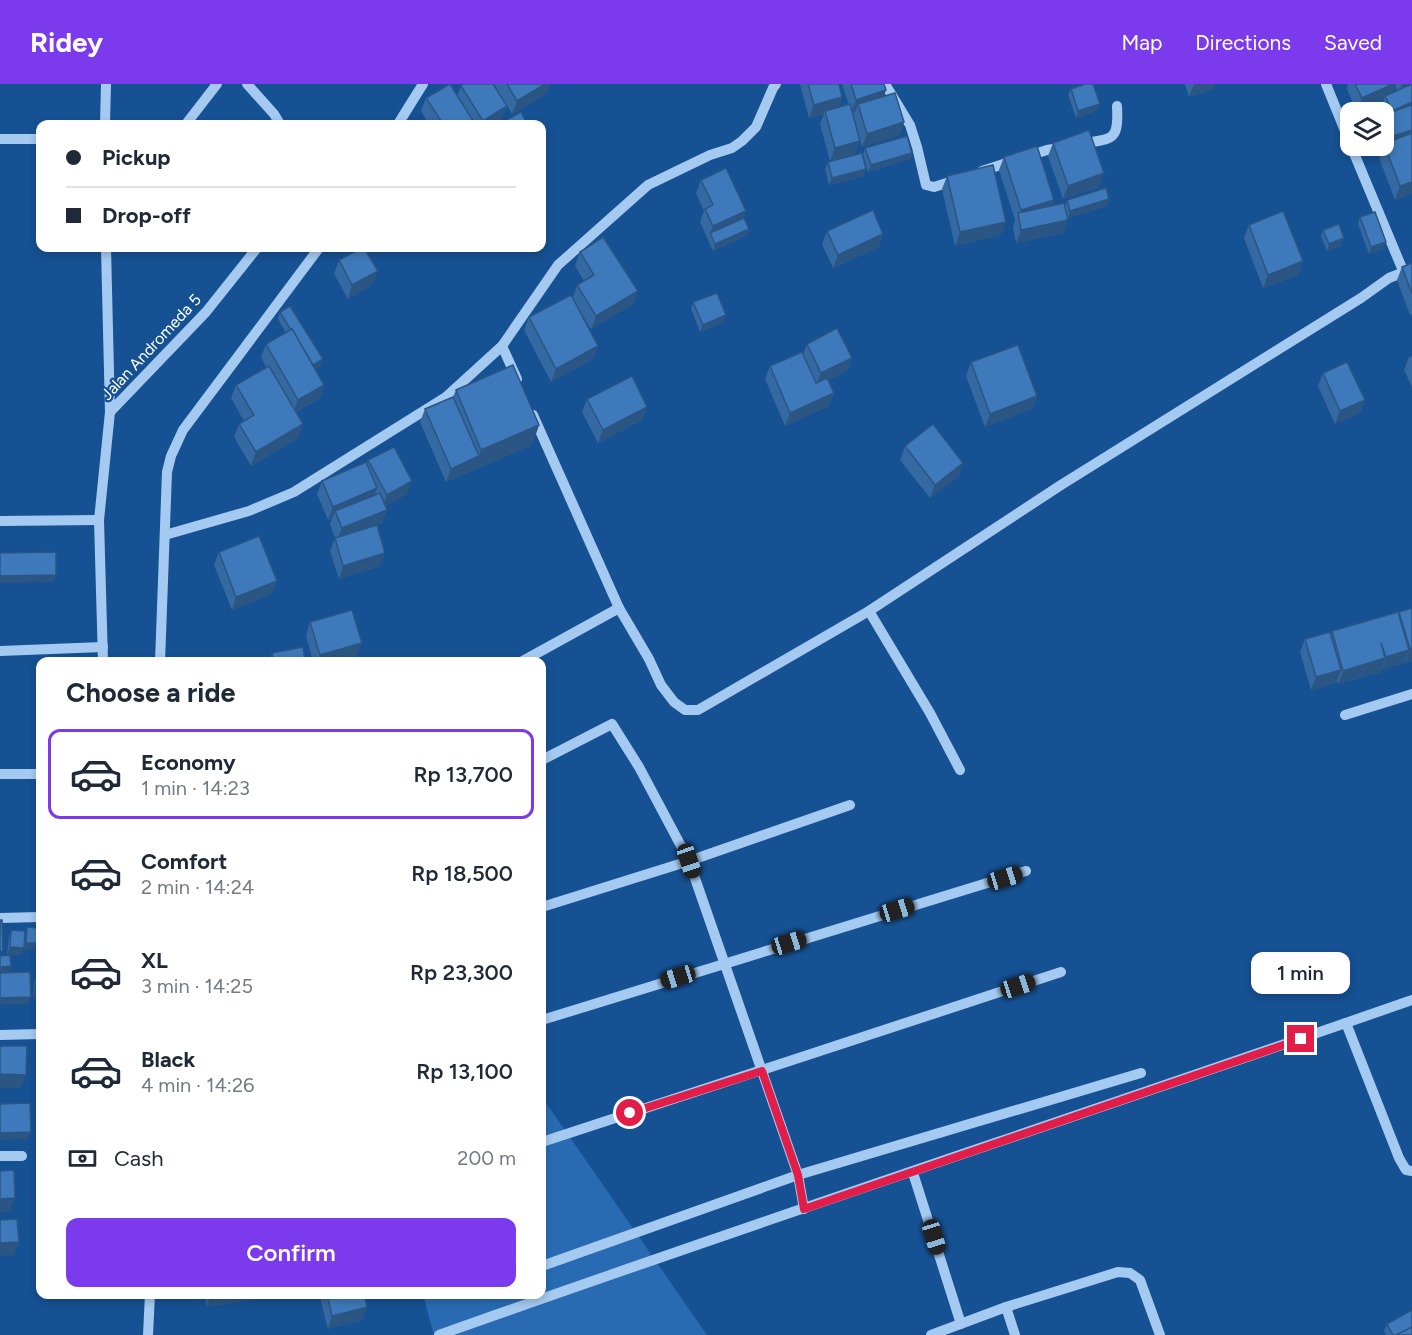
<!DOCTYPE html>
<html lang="en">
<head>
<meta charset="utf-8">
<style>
  :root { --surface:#fff; --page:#f6f6f7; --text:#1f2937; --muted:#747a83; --line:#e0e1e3; --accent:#7c3aed }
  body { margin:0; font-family:Figtree,sans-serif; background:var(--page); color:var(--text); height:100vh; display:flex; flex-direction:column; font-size:22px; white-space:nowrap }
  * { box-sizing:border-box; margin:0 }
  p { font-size:20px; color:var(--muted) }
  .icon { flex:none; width:33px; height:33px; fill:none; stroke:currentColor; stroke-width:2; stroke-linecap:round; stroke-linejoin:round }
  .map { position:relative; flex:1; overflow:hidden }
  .sheet { position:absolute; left:36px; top:573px; width:510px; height:642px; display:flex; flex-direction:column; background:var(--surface); border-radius:12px; box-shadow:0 3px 9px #0003 }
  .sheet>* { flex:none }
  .top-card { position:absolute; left:36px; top:36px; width:510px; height:132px; border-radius:12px; box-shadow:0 3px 9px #0003; display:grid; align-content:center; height:132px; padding:0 30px; background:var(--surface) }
  .fabs { position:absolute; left:1340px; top:18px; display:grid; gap:12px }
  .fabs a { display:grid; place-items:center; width:54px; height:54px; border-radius:12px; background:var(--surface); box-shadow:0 3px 9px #0003; font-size:30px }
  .end { position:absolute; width:27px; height:27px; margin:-14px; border:8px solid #e11d48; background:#fff; box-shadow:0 0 0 3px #fff }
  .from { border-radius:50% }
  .bubble { position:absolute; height:42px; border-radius:12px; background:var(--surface); box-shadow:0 3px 9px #0003; font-size:20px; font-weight:600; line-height:42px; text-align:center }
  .car { position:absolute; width:18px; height:36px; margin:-18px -9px; border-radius:8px; box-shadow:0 0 4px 2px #0007; background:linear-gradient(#222 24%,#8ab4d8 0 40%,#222 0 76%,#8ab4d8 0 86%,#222 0) }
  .top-card b { display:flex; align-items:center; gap:21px; height:57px; font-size:22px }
  .top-card b+b { border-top:2px solid var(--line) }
  .top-card i { width:15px; height:15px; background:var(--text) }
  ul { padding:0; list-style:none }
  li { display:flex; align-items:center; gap:18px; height:90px; margin:0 12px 9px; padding:0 18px; border:3px solid transparent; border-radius:12px }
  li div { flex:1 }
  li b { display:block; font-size:22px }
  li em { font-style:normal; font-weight:600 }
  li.current { border-color:var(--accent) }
  li>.icon { width:54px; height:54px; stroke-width:1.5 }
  h2 { padding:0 30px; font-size:27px; line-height:72px }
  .pay { display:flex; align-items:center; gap:15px; height:66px; padding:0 30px; font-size:22px }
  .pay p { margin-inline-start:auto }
  .action { display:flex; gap:12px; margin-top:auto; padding:12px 30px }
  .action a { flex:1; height:69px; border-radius:12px; background:var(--accent); color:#fff; font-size:24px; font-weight:600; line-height:69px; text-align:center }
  header { display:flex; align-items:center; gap:36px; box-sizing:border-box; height:84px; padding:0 30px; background:var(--accent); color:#fff }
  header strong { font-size:28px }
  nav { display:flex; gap:33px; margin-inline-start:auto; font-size:21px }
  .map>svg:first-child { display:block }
</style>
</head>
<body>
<header>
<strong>Ridey</strong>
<nav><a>Map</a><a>Directions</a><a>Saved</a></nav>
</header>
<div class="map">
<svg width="1412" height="1251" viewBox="0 0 1412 1251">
  <rect width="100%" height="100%" fill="#165193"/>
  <polygon fill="#286bb2" points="542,1013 707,1251 434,1251 423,1211 542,1210"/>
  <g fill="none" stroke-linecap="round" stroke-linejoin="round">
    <g stroke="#a5caf1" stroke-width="10">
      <polyline points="247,0 274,30 280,40"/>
      <polyline points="885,0 910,41 917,63 926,101 934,103 956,96"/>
      <polyline points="1326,0 1350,59"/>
      <polyline points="105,40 106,0"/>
      <polyline points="186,40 217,0"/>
      <polyline points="398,40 423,0"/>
      <polyline points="0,55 40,55"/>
      <path d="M1080,60C1112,54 1119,59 1117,22"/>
      <polyline points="1351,62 1404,189"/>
      <polyline points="982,87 1047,66 1065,63"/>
      <polyline points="502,262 517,295"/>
      <polyline points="110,328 206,228 257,164"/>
      <polyline points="533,331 619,524 649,575 661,601 674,618 685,626 698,626 869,527 1061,401 1361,214 1389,194 1412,185"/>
      <polyline points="0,437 99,436"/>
      <polyline points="165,451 249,427 294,408 446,313 502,262 558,181 648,101 710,71 732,64 742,57 756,43 773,4 776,0"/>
      <polyline points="869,527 930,629 960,686"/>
      <polyline points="0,567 103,563"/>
      <polyline points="103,578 99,436 110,328 106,164"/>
      <polyline points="160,578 167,388 171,372 183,346 319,164"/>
      <polyline points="521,578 619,524"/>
      <polyline points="1345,631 1412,610"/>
      <polyline points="542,676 612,640 639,683 689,777 798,1091 804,1125"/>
      <polyline points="0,690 40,690"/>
      <polyline points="542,823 689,777 850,721"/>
      <polyline points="0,834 40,833"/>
      <polyline points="542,936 1026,787"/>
      <polyline points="1346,939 1399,1074 1406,1086 1412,1087"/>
      <polyline points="0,951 40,950"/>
      <polyline points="542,1058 1061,888"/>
      <polyline points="0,1072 22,1072"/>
      <polyline points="913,1089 961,1240"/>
      <polyline points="542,1182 798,1091 1141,989"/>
      <polyline points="1006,1223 1015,1251"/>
      <polyline points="148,1251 150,1210"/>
      <path d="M439,1251C762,1136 1088,1029 1412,916"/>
      <polyline points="931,1251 1006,1223 1118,1188 1130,1189 1140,1196 1160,1251"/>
    </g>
  </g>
  <g fill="#3569a1" fill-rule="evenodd">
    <polygon points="494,0 550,0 546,10 512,30"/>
    <polygon points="800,0 839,0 842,13 839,23 849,21 842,0 884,0 883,12 900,51 862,63 857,47 855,70 830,77 820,40 824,30 809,34"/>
    <polygon points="1185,0 1214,0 1212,6 1189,13"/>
    <path d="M1348,0H1412V109L1395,116L1379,74L1381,68L1375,70L1372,62H1383L1387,29L1382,19L1384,15L1357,28L1347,5ZM1395,2L1397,6L1392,9Z"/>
    <polygon points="461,2 507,22 502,35 494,40 429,40 421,27 426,14 457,12"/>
    <polygon points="1071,5 1098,26 1076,34 1068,11"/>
    <polygon points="1053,59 1099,103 1063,115 1048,72"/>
    <polygon points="865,64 912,69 910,75 868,88 863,71"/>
    <polygon points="1004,73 1052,122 1065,122 1067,116 1109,115 1107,122 1068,134 1066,128 1063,149 1016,159 1013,143 1015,136 999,86"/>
    <polygon points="828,78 864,92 829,101 825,85"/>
    <polygon points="947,92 1001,151 955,162 942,105"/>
    <polygon points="701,96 744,134 749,145 746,152 713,167 700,138 704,127 696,109"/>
    <polygon points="1360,133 1384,164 1369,170 1358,140"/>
    <polygon points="1249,141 1303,177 1298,191 1263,204 1244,154"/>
    <polygon points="1323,146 1342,161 1327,167 1321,152"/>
    <polygon points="827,147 883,150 879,163 833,184 822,160"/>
    <polygon points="580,168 638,207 633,220 591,245 579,226 593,275 551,298 524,246 529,233 573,213 577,201 584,197 575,182"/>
    <polygon points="339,176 373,200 348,215 334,190"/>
    <polygon points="1412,179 1412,230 1410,231 1397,196 1402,183"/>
    <polygon points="693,218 724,238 700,248 691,225"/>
    <polygon points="280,228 320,282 315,285 324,301 320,314 296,328 303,340 298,354 251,382 234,353 239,340 244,337 231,314 236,301 266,283 261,273 266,260 286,249 278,235"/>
    <polygon points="807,260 852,274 847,287 828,296 834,309 829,322 785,342 765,295 770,282 803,270"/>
    <polygon points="1412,272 1412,303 1404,286 1409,273"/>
    <polygon points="971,278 1037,312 1032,325 985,343 966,292"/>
    <polygon points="1323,289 1365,316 1360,329 1335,340 1318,302"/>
    <polygon points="456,306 539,341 532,361 446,398 420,338 425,325 453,313"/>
    <polygon points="587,315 647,323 642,336 598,359 582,328"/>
    <polygon points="905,362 959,392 930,414 900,376"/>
    <polygon points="368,376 407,410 385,422 387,426 382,439 375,442 380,482 339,495 330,467 335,454 330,440 332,435 328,436 317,410 322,397 367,380"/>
    <polygon points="219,468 272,510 232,526 214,481"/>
    <polygon points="1412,524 1412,577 1405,579 1405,577 1404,579 1381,586 1381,588 1338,600 1337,597 1336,599 1311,606 1300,568 1305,555 1331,550 1332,547 1398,531 1399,528"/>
    <polygon points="310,538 357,572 339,578 313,578 306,551"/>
    <polygon points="272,569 305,578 269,578"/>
    <polygon points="27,843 40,844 24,865 25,850"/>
    <polygon points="11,846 21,871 7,870 9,853"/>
    <polygon points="37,892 40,893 40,915 33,914 34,899"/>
    <polygon points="205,1210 259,1210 258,1215 206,1223"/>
    <polygon points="319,1210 364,1210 362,1236 328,1245"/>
    <polygon points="1387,1240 1412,1251 1386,1251 1384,1247"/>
  </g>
  <g fill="#2b5583">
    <polygon points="545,0 550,0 546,10 512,30 517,17"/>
    <polygon points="1194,0 1214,0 1212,6 1189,13"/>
    <polygon points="1393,0 1396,0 1391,12 1385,12 1384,15 1357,28 1362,14"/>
    <polygon points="1402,0 1412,0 1399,9"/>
    <polygon points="886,6 881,20 858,20 855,28 851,29 856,16"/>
    <polygon points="842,13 838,27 825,27 824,30 809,34 814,21"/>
    <polygon points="1412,18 1412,24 1392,27"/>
    <polygon points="1100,20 1098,26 1076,34 1078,27"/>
    <polygon points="507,22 502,35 494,40 482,40 483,37"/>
    <polygon points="904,38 900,51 862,63 867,50"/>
    <polygon points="1412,46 1412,58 1384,60 1381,68 1375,70 1378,62 1383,62 1383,55"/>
    <polygon points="860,57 855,70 830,77 835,64"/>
    <polygon points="912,69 910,75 868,88 871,81"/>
    <polygon points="866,85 864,92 829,101 832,94"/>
    <polygon points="1104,89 1099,103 1063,115 1068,102"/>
    <polygon points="1412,98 1412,109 1395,116 1400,102"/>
    <polygon points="1109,115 1107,122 1068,134 1070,127"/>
    <polygon points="1054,116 1049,129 1019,134 1021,126"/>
    <polygon points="746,127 741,140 710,149 713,142"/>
    <polygon points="1068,136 1063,149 1016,159 1021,146"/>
    <polygon points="1006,138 1001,151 955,162 960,148"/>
    <polygon points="749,145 746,152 713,167 715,160"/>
    <polygon points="883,150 879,163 833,184 838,171"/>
    <polygon points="1344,154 1342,161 1327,167 1329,160"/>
    <polygon points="1386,158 1384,164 1369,170 1371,163"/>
    <polygon points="1303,177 1298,191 1263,204 1268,191"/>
    <polygon points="378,187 373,200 348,215 352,201"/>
    <polygon points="638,207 633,220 591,245 596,232"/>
    <polygon points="726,231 724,238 700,248 703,241"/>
    <polygon points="598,262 593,275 551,298 556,285"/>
    <polygon points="852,274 847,287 816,302 821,289"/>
    <polygon points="323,275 320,282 310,288 313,281"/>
    <polygon points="324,301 320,314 293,329 298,316"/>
    <polygon points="834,309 829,322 785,342 790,329"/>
    <polygon points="1037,312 1032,325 985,343 990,330"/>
    <polygon points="1365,316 1360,329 1335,340 1340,327"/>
    <polygon points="647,323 642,336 598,359 603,346"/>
    <polygon points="303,340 298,354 251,382 256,368"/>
    <polygon points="539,341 532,361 446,398 451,385 479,372 481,366"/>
    <polygon points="963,379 959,392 930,414 935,401"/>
    <polygon points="412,397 407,410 382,424 387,411"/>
    <polygon points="377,404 372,418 335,427 332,435 328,436 333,423"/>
    <polygon points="387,426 382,439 337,457 342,444"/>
    <polygon points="385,469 380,482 339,495 343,482"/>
    <polygon points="56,491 54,498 0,499 0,492"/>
    <polygon points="277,497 272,510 232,526 236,513"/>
    <polygon points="362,559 357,572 339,578 318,578 320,571"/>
    <polygon points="1410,565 1412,565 1412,577 1405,579"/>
    <polygon points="1409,566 1404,579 1382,586 1386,573"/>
    <polygon points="1385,574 1381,588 1338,600 1343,587"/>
    <polygon points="1341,586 1336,599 1311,606 1316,593"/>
    <polygon points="26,859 40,859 40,866 24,865"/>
    <polygon points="10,863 24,864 21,871 7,870"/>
    <polygon points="11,882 8,889 0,889 0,883"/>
    <polygon points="35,908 40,908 40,915 33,914"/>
    <polygon points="31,913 28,920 0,921 0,914"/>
    <polygon points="0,990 26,991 21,1004 0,1004"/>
    <polygon points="31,1048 28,1055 0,1056 0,1049"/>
    <polygon points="15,1114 10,1127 0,1128 0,1115"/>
    <polygon points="19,1158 14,1172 0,1172 0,1159"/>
    <polygon points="211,1210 259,1210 258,1215 206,1223"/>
    <polygon points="367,1223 362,1236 328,1245 332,1232"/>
  </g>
  <g fill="#3e7abb" stroke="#2b5583" stroke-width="1.5">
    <polygon points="450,0 475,40 443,40 426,14"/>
    <polygon points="463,0 493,0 507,22 483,37 461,2"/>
    <polygon points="507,0 545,0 517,17"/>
    <polygon points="808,0 839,0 842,13 814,21"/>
    <polygon points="851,0 884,0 886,6 856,16"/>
    <polygon points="1085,0 1093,0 1100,20 1078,27 1071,5"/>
    <polygon points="1355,0 1393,0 1362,14"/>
    <polygon points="1412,0 1412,18 1392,27 1385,12"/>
    <polygon points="895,9 904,38 867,50 858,20"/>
    <polygon points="850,20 860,57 835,64 825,27"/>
    <polygon points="1412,21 1412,46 1383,55 1383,31"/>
    <polygon points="521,28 527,40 499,40"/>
    <polygon points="1089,46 1104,89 1068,102 1053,59"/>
    <polygon points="1412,49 1412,98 1400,102 1384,60"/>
    <polygon points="907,52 912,69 871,81 865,64"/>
    <polygon points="1037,62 1054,116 1021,126 1004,73"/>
    <polygon points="862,69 866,85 832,94 828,78"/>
    <polygon points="993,81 1006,138 960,148 947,92"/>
    <polygon points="726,84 746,127 713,142 705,125 713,121 701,96"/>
    <polygon points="1106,104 1109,115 1070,127 1067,116"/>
    <polygon points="1064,119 1068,136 1021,146 1018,129"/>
    <polygon points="873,126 883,150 838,171 827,147"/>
    <polygon points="1283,127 1303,177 1268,191 1249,141"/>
    <polygon points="1375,128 1386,158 1371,163 1360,133"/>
    <polygon points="744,134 749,145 715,160 710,149"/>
    <polygon points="1339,140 1344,154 1329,160 1323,146"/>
    <polygon points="603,153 638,207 596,232 577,201 594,191 580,168"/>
    <polygon points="362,164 364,164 378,187 352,201 339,176"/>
    <polygon points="1412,179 1412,210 1402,183"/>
    <polygon points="717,209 726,231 703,241 693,218"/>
    <polygon points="571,211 598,262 556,285 529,233"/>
    <polygon points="290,222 323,275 313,281 292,245 291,246 280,228"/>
    <polygon points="837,244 852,274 821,289 807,260"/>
    <polygon points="292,245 324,301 298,316 266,260"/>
    <polygon points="1018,261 1037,312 990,330 971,278"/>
    <polygon points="802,268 816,299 827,294 834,309 790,329 770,282"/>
    <polygon points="1347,278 1365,316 1340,327 1323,289"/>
    <polygon points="513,281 539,341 481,366 456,306"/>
    <polygon points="269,282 303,340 256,368 239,340 254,331 236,301"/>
    <polygon points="632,292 647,323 603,346 587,315"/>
    <polygon points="453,313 479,372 451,385 425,325"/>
    <polygon points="933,340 963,379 935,401 905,362"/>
    <polygon points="394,363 412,397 387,411 368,376"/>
    <polygon points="366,378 377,404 333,423 322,397"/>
    <polygon points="380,409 387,426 342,444 335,427"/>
    <polygon points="377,441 385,469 343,482 335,454"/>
    <polygon points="259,452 277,497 236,513 219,468"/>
    <polygon points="56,468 56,491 0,492 0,469"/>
    <polygon points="1412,524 1412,565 1410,565 1399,528"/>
    <polygon points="352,526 362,559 320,571 310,538"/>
    <polygon points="1398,528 1409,566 1386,573 1381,559 1385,574 1343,587 1332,547"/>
    <polygon points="1330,548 1341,586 1316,593 1305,555"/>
    <polygon points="303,563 305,578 274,578 272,569"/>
    <polygon points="0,836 2,836 3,867 0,867"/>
    <polygon points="27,843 40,844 40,859 26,859"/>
    <polygon points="11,846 25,847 24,864 10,863"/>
    <polygon points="10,871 11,882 0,883 0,872"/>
    <polygon points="30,888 31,913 0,914 0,889"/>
    <polygon points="37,892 40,893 40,908 35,908"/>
    <polygon points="0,962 27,962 26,991 0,990"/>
    <polygon points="30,1019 31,1048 0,1049 0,1020"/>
    <polygon points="14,1086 15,1114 0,1115 0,1087"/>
    <polygon points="17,1135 19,1158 0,1159 0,1136"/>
    <polygon points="327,1210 364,1210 367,1223 332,1232"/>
    <polygon points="1412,1226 1412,1243 1397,1251 1393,1251 1387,1240"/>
    <polygon points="1412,1243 1412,1251 1398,1251 1398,1250"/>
  </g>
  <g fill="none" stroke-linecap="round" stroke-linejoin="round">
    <polyline stroke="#e11d48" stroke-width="8" points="630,1029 762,987 798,1091 804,1125 1301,955"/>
  </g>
  <g text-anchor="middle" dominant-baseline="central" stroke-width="4.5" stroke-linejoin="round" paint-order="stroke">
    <g font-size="16" fill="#fff" stroke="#165193">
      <text transform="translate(151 263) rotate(-47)">Jalan Andromeda 5</text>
    </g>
  </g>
</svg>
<div class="fabs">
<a><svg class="icon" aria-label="layers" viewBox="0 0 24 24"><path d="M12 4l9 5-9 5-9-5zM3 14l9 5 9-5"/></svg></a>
</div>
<i class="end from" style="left:630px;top:1029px"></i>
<i class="end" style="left:1301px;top:955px"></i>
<div class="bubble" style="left:1251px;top:868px;width:99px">1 min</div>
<i class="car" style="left:689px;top:777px;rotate:161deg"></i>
<i class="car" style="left:1005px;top:794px;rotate:73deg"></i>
<i class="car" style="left:897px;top:826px;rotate:73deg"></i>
<i class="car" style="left:789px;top:859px;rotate:73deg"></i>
<i class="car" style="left:678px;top:893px;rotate:253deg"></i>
<i class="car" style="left:1018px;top:902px;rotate:72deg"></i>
<i class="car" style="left:934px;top:1153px;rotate:163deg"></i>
<div class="top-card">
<b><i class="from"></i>Pickup</b>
<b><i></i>Drop-off</b>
</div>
<section class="sheet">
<h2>Choose a ride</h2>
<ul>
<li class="current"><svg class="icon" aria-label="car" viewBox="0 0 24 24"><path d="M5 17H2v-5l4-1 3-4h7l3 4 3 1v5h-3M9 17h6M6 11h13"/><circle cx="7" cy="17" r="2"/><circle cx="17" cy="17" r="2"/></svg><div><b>Economy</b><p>1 min · 14:23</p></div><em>Rp 13,700</em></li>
<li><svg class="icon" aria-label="car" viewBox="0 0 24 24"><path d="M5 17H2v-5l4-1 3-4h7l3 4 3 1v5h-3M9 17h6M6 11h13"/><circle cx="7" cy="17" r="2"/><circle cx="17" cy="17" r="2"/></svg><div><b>Comfort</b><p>2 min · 14:24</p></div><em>Rp 18,500</em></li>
<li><svg class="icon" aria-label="car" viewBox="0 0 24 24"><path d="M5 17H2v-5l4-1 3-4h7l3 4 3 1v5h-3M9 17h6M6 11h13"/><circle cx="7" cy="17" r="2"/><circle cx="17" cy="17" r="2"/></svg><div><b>XL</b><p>3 min · 14:25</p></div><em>Rp 23,300</em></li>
<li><svg class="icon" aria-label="car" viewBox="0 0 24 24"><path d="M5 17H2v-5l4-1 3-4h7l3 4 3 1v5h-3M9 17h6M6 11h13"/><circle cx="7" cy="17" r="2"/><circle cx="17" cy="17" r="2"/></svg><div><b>Black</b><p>4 min · 14:26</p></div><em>Rp 13,100</em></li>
</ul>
<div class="pay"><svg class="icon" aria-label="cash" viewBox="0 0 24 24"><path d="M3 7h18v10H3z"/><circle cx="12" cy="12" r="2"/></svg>Cash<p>200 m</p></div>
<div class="action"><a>Confirm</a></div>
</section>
</div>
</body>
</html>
